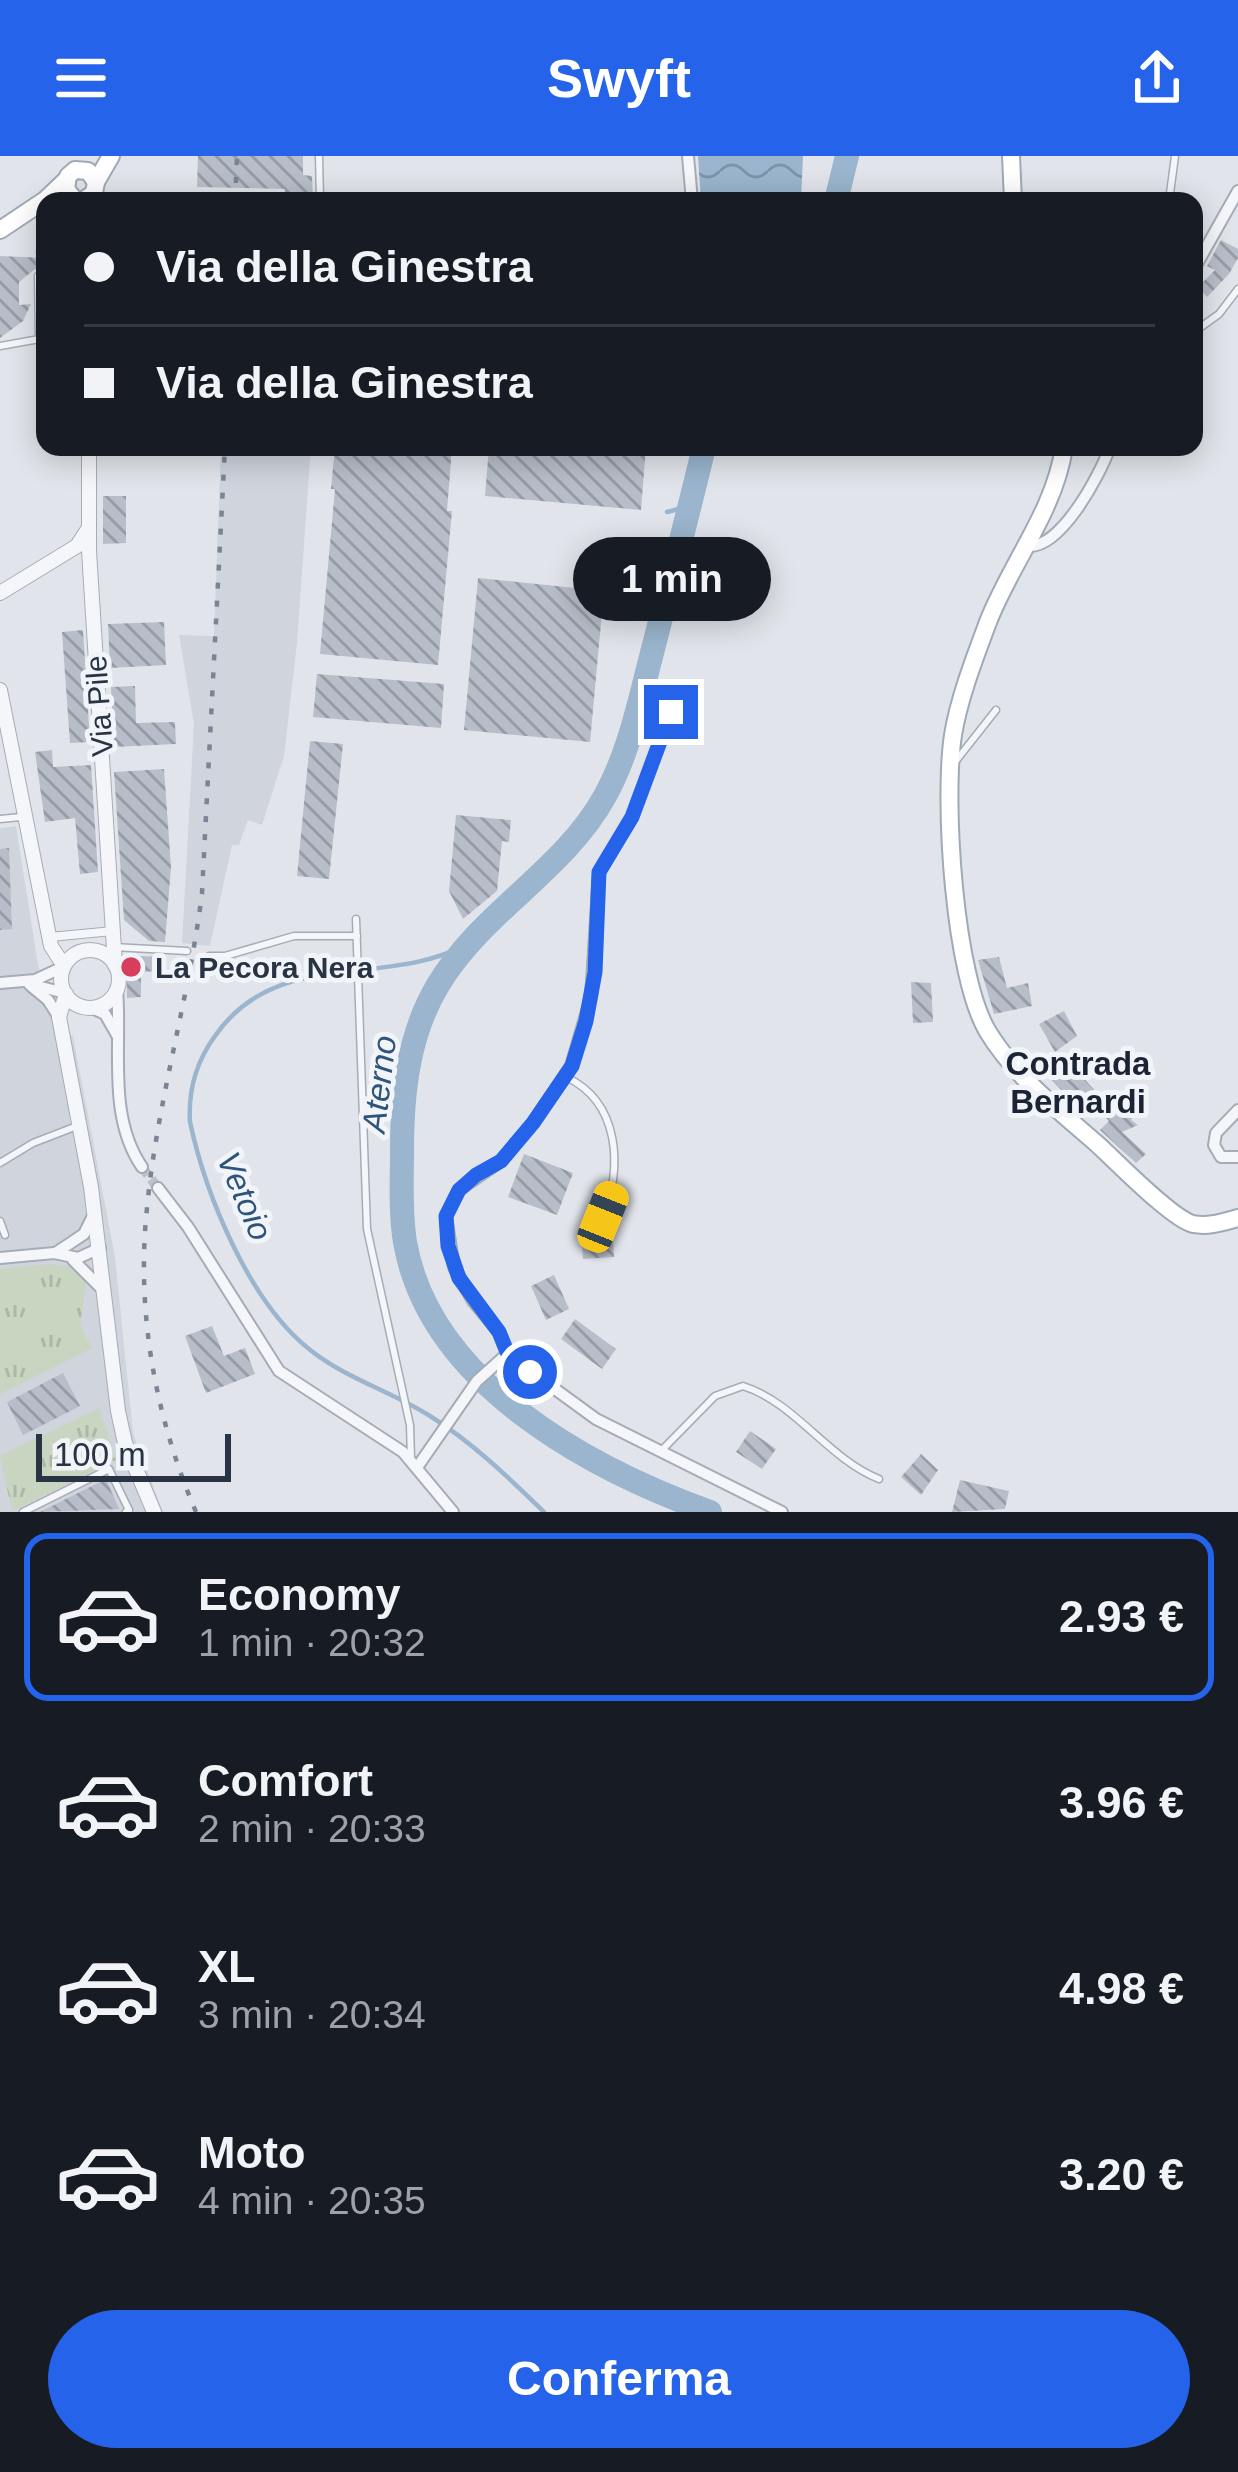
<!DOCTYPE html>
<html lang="it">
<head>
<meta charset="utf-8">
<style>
  :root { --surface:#171b24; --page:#20242c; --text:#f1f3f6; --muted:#9ea1a6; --line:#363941; --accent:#2563eb }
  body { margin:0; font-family:Helvetica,sans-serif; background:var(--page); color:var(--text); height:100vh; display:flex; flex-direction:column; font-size:45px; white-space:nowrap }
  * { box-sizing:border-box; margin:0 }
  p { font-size:39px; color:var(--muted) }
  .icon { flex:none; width:66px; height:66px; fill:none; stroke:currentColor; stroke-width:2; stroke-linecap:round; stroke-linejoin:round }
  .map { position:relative; height:1356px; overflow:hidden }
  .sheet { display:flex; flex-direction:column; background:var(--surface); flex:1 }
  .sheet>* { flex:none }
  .guide { position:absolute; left:36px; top:36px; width:1167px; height:264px; border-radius:24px; box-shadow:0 6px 30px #0003; display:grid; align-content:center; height:264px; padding:0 48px; background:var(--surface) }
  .scale { position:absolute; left:36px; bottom:30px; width:195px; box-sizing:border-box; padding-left:12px; border:6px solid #283344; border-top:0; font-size:33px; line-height:42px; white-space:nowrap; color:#283344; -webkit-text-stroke:9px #f1f4f8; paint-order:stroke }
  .end { position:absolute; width:54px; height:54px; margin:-27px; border:15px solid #2563eb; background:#fff; box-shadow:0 0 0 6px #fff }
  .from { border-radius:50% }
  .bubble { position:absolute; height:84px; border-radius:42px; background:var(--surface); box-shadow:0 6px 30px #0003; font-size:39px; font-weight:600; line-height:84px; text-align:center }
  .car { position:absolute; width:36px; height:72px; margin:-36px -18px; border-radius:15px; box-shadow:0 0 9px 3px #0007; background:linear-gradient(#f5c518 24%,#345 0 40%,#f5c518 0 76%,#345 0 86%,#f5c518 0) }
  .guide b { display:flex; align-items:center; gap:42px; height:114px; font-size:45px }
  .guide b+b { border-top:3px solid var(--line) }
  .guide i { width:30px; height:30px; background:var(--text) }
  ul { padding:21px 0 0; list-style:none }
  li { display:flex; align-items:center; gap:36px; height:168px; margin:0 24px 18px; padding:0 24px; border:6px solid transparent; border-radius:24px }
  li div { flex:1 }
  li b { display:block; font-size:45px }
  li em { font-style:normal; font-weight:600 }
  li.on { border-color:var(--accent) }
  li>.icon { width:108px; height:108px; stroke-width:1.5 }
  .action { display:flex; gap:24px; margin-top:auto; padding:24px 48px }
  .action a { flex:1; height:138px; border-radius:72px; background:var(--accent); color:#fff; font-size:48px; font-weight:600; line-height:138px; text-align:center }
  header { display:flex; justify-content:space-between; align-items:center; height:156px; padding:0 48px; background:var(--accent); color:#fff; font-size:54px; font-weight:600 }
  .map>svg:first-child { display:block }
</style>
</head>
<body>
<header><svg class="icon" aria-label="menu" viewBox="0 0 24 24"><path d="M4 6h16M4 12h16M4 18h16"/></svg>Swyft<svg class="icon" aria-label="share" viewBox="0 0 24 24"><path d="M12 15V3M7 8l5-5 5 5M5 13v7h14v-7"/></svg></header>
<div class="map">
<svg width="1238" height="1356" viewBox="0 0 1238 1356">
  <defs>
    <pattern id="grass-tufts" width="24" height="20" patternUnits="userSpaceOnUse" patternTransform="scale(3)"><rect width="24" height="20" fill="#c7d5c1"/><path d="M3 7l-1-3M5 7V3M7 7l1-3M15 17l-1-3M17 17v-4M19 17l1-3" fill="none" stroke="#abb7a7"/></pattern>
    <pattern id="water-waves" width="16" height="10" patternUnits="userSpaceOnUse" patternTransform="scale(3)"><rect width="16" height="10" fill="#9ab5cd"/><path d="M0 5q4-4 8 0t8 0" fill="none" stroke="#7e94a8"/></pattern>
    <pattern id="building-back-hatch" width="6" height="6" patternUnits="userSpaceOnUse" patternTransform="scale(3)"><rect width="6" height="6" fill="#b8bec9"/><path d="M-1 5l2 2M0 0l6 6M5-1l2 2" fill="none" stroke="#969ba5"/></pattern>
  </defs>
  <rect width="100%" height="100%" fill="#e1e5eb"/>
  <g fill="#cfd4dd">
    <polygon points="221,291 311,291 297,487 284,600 262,669 248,664 239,689 232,689 210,790 182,787 194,568 179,479 214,480"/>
    <polygon points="16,670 38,809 57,879 73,880 115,1101 133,1277 163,1356 0,1356 0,672"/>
  </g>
  <g fill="url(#grass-tufts)">
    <polygon points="49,1108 70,1111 86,1126 80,1169 92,1192 0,1238 0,1113"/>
    <polygon points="99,1252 116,1304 12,1355 0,1300"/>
  </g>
  <polygon fill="url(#water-waves)" points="698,0 803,0 801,45 701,45"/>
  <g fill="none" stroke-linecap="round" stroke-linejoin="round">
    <g stroke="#9ab5cd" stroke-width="4.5">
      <polyline points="667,356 690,350"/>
      <path d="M467,788C387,833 277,790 215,880C196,906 188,934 190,966C206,1040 249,1145 309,1193C346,1223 391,1235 430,1260C472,1286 509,1322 544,1356"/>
    </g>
    <g stroke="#9ab5cd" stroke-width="24">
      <polyline points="836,45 847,0"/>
      <path d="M704,291C688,359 670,426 653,493C640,542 630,595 605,640C563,716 482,755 438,829C408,879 402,937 402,995C402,1025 400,1056 405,1086C429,1226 588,1312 710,1356"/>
    </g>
  </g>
  <g fill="url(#building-back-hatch)">
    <polygon points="198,0 303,0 303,19 312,20 313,45 284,45 285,33 197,31"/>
    <polygon points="1221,84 1238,93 1238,102 1229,118 1207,141 1198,131 1215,114 1207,110"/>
    <polygon points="0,100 45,102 45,112 35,113 19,126 19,149 31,148 23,165 0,182"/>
    <polygon points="335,291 452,291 447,355 452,355 438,509 320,498 335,333 331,333"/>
    <polygon points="489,291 646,291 641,354 485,340"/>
    <polygon points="103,340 126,340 126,387 103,388"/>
    <polygon points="478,422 604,435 590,586 464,574"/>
    <polygon points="164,466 166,509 110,512 108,468"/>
    <polygon points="83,474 90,586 70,587 62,476"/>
    <polygon points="317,518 444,528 441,572 313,561"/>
    <polygon points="135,530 136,567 175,566 176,588 114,591 111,531"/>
    <polygon points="310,585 343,588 329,723 297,720"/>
    <polygon points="52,594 53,611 91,609 98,716 80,718 75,662 45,666 35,596"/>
    <polygon points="164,613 171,711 165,786 149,785 124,764 114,616"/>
    <polygon points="456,659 511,664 509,686 502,685 497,735 463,763 449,735"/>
    <polygon points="9,692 12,773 0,774 0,693"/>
    <polygon points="126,799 157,801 158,815 141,816 141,841 127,842"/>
    <polygon points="999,801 1007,832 1028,827 1032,850 994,858 978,804"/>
    <polygon points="911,826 931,827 933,866 913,867"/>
    <polygon points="1064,855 1077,880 1055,896 1039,868"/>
    <polygon points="1067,904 1099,939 1103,935 1123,954 1131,945 1137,955 1131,964 1138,969 1122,976 1146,998 1136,1007 1100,974 1109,965 1085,940 1075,949 1049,921"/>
    <polygon points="524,998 573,1017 557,1059 508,1041"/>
    <polygon points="612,1066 614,1101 583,1103 581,1069"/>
    <polygon points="554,1119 569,1153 546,1164 531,1130"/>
    <polygon points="575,1163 616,1193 602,1213 561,1183"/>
    <polygon points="212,1170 224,1200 245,1192 255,1218 206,1237 185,1180"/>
    <polygon points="63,1217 80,1250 23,1279 7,1246"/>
    <polygon points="750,1275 776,1293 762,1313 736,1296"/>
    <polygon points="921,1298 938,1314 921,1339 901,1321"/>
    <polygon points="106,1323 119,1353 40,1356"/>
    <polygon points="960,1324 1009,1335 1005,1353 952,1356"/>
  </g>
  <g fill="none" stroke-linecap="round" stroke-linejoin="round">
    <polyline stroke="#bcc1ca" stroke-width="10" stroke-dasharray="10 5" stroke-linecap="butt" points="142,1011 158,1032"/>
    <g stroke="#a6acb6" stroke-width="9">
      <g id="service">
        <polyline points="319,0 320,45"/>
        <polyline points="1169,45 1175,0"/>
        <polyline points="40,96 45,93"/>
        <polyline points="38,120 39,183"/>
        <polyline points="1194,176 1219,158 1238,133"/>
        <polyline points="0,190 45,182"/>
        <polyline points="955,606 996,554"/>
        <polyline points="0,663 21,661"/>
        <polyline points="356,763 367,1073 410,1269 411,1303"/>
        <polyline points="113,791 187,795"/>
        <polyline points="209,800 225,800 294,780 357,780"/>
        <path d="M566,921C620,946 623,1012 603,1061"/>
        <polyline points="0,1007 33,987 77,970"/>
        <polyline points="0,1065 5,1079"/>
        <path d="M661,1295L715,1240L743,1230C796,1247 827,1302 879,1323"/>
        <polyline points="23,1356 109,1313 129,1354 126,1356"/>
      </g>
    </g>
    <g stroke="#a6acb6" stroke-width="10">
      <polyline id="pedestrian" points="50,781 113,775"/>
    </g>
    <g stroke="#a6acb6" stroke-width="14">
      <g id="minor">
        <polyline points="688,0 692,45"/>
        <polyline points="1194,113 1238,35"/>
        <path d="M1024,389C1058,399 1100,319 1110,291"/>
        <polyline points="0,827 35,824 63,811"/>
        <polyline points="29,828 65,837"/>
        <polyline points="31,830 48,844 60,863"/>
        <path d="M117,833C122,892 107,960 142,1011"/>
        <polyline points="92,852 105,858 117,879"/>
        <polyline points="1238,954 1216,977 1214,989 1221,1001 1238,1001"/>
        <polyline points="158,1032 188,1071 279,1215 403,1296 453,1356"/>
        <polyline points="57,1096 84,1078 93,1060"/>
        <polyline points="0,1102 54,1097 78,1102 100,1092"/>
        <polyline points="73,1104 102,1133"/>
        <polyline points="507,1198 499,1176 473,1145 454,1111 446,1060 459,1034 501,1005 533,967 571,910 591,841 599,716 632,661 671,556"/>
        <polyline points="418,1310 477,1225 507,1198 596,1263 782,1356"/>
      </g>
    </g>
    <g stroke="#a6acb6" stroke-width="16">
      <g id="tertiary">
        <polyline points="89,291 89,395 115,809"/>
        <polyline points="0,437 77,390 88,373"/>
        <polyline points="0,534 51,790 64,810"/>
        <circle cx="90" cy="823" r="29"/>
        <polyline points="66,838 59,861 91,1031 118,1255 125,1287 154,1356"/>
      </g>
    </g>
    <g stroke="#9faab7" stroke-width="20">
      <g id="primary">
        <polyline points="1011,0 1013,45"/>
        <polyline points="96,26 111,0"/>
        <polyline points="69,45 84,44 94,37 96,26 88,15 75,14 68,20 66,33 74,43"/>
        <polyline points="0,74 45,44 66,24"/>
        <path d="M1064,291C1055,354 1011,407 988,466C975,501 959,542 953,579C943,645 954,820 988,876C1015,920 1057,953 1096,987C1115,1004 1172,1063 1193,1068C1209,1071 1223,1066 1238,1062"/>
      </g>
    </g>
    <use href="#service" stroke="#f4f6f9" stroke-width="6"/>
    <use href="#pedestrian" stroke="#f4f6f9" stroke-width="8"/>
    <use href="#minor" stroke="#f4f6f9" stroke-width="10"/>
    <use href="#tertiary" stroke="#f4f6f9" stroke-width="14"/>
    <use href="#primary" stroke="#fff" stroke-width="16"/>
    <g stroke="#798595" stroke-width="4.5" stroke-dasharray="6 12" stroke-linecap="butt">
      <polyline points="235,45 237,0"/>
      <path d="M196,1356C155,1260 136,1156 147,1052C157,946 189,843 202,737L225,291"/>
    </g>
  </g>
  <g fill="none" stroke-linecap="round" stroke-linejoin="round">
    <polyline stroke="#2563eb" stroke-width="15" points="530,1216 508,1198 499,1176 459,1122 448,1090 446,1060 459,1034 476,1019 501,1005 533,967 572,910 586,865 595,816 599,716 632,661 671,556"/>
  </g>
  <circle fill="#d83e5b" stroke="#f1f4f8" stroke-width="4.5" cx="131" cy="811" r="12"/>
  <g text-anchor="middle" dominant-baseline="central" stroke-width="10" stroke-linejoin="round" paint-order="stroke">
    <g font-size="30" fill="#283344" stroke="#f1f4f8">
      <text transform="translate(99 550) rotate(-94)">Via Pile</text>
    </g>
    <g font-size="30" font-weight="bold" fill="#283344" stroke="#f1f4f8" text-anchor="start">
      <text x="155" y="811">La Pecora Nera</text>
    </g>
    <g font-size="33" font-weight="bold" fill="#1a2434" stroke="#f1f4f8">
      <text x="1078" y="907">Contrada<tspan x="1078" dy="38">Bernardi</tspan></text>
    </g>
    <g font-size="33" font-style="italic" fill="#2f547b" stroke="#f1f4f8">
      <text transform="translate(379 928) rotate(-83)">Aterno</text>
      <text transform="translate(245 1040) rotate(67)">Vetoio</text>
    </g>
  </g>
</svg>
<div class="scale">100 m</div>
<i class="end from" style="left:530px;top:1216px"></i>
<i class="end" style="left:671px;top:556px"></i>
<div class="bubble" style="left:573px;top:381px;width:198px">1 min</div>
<i class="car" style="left:603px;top:1061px;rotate:22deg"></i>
<div class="guide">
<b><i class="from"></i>Via della Ginestra</b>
<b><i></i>Via della Ginestra</b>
</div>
</div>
<section class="sheet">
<ul>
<li class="on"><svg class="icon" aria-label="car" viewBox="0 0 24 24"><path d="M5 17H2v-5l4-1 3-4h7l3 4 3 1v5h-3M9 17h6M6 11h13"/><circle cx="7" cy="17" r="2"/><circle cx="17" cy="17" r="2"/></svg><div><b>Economy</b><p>1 min · 20:32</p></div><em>2.93 €</em></li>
<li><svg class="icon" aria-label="car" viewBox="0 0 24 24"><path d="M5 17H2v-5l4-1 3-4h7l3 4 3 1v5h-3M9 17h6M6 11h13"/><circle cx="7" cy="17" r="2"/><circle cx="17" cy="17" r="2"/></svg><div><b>Comfort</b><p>2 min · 20:33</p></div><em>3.96 €</em></li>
<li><svg class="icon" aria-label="car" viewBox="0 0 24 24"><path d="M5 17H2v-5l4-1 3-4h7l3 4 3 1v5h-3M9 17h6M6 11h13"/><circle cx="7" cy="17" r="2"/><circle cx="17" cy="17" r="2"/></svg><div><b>XL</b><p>3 min · 20:34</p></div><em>4.98 €</em></li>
<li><svg class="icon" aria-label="car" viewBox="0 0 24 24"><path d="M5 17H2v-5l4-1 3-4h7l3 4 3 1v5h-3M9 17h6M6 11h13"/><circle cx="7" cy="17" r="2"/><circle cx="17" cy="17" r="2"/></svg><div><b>Moto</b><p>4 min · 20:35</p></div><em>3.20 €</em></li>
</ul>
<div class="action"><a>Conferma</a></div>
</section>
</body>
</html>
